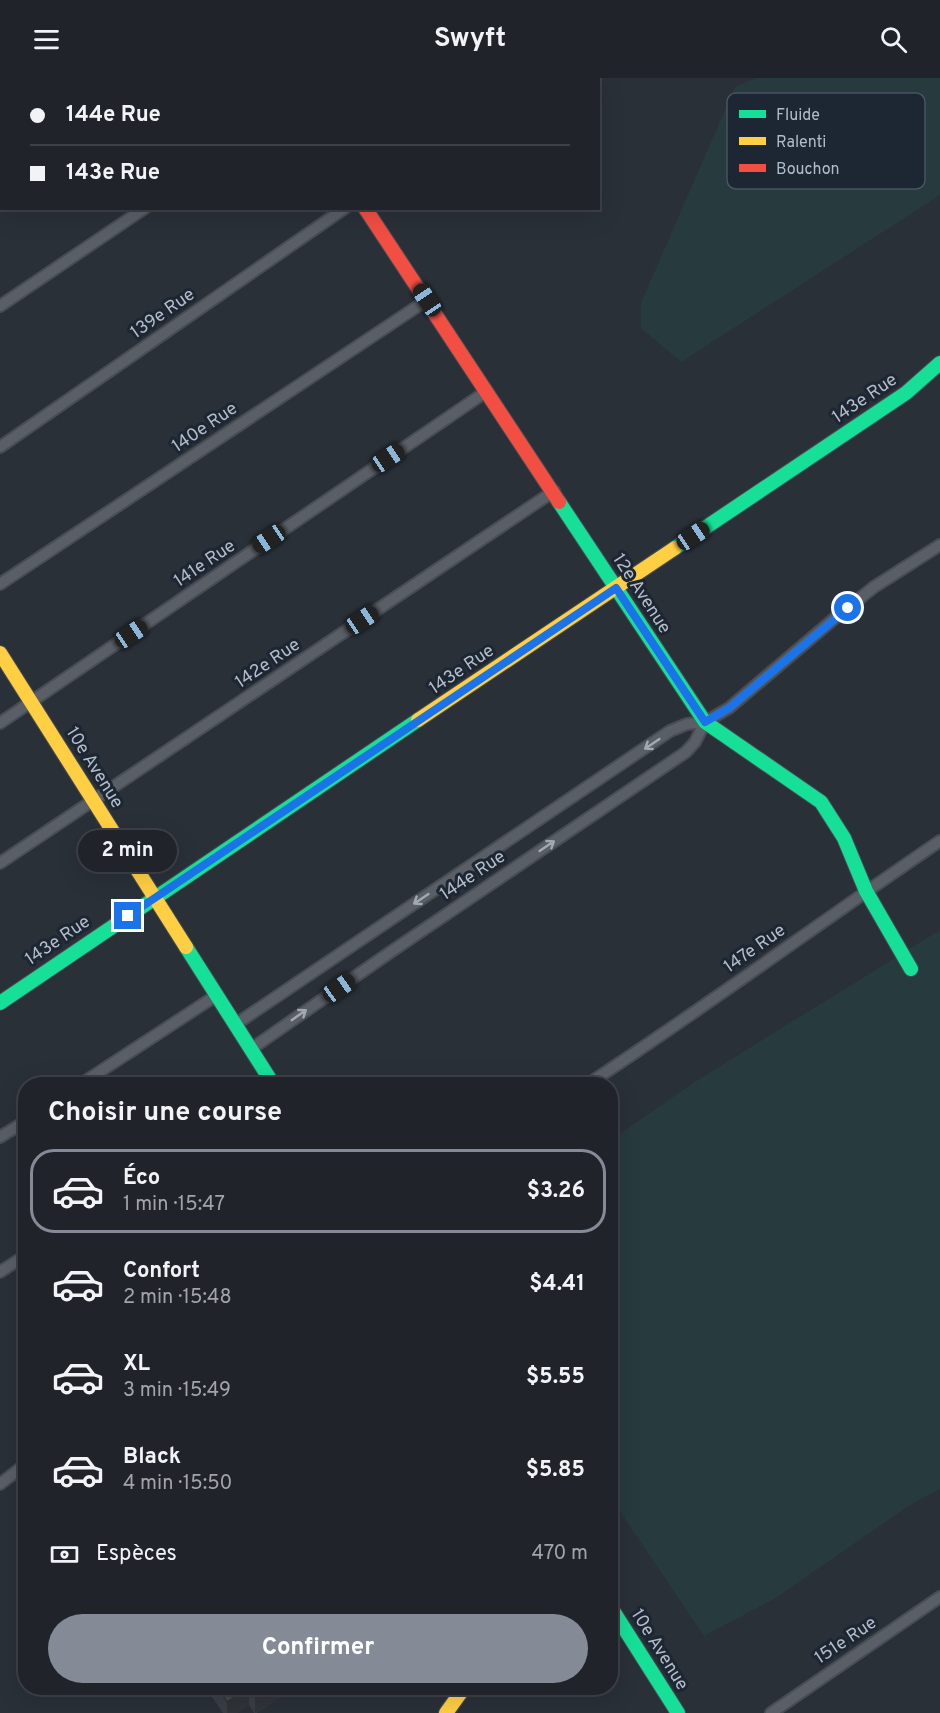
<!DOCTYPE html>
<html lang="fr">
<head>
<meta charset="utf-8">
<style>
  :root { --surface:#20242a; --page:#2d3036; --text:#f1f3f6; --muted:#a2a4a8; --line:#3d4147; --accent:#848b96 }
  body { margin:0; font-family:Overpass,sans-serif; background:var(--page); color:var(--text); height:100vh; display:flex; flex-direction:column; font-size:22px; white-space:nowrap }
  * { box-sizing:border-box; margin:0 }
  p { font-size:20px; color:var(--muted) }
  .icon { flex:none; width:33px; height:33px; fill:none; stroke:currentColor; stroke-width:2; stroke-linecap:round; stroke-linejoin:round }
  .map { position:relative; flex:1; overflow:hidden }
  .sheet { position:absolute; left:18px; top:999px; width:600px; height:618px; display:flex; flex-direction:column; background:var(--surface); border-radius:24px; box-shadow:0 6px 24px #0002,0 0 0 2px var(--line) }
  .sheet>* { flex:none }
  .guide { position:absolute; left:0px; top:0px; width:600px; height:132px; box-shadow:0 6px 24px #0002,0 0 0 2px var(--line); display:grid; align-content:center; height:132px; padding:0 30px; background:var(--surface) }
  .end { position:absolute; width:27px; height:27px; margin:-14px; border:8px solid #1a73e8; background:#fff; box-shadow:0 0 0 3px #fff }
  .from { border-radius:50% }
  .bubble { position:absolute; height:42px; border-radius:21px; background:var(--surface); box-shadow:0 6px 24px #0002,0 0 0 2px var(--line); font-size:20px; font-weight:700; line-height:42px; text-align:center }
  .car { position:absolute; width:18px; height:36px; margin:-18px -9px; border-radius:8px; box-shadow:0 0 4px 2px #0007; background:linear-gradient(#222 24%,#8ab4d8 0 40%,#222 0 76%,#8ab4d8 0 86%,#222 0) }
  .guide b { display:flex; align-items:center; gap:21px; height:57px; font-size:22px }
  .guide b+b { border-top:2px solid var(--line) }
  .guide i { width:15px; height:15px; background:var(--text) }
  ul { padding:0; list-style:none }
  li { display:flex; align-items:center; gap:18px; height:84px; margin:0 12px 9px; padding:0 18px; border:3px solid transparent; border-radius:24px }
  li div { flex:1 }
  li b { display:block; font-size:22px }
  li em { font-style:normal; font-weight:700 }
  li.current { border-color:var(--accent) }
  li>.icon { width:54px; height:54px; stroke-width:1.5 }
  h2 { padding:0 30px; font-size:27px; line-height:72px }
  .pay { display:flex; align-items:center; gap:15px; height:66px; padding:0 30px; font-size:22px }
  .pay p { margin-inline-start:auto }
  .cta { display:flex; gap:12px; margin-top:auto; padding:12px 30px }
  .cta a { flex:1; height:69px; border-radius:36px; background:var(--accent); color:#fff; font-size:24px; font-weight:700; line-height:69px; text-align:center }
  header { display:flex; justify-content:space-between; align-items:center; height:78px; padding:0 30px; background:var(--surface); font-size:27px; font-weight:700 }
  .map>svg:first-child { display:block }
</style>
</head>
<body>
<header><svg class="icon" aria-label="menu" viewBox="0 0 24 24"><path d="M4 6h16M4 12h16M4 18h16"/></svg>Swyft<svg class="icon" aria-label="search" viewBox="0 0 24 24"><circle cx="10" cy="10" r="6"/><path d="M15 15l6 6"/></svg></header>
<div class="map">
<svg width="940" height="1635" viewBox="0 0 940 1635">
  <rect width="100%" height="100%" fill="#2a3038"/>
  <g fill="#273a3e">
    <polygon points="756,0 940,0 940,117 681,284 641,250 641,225 735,9"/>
    <polygon points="940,852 940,1411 910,1427 774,1521 704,1558 611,1420 610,1063 693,1005"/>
  </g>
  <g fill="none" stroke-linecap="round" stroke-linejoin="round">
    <g stroke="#484c53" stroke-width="14">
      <g id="street">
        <polyline points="276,0 277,2"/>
        <polyline points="126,2 128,0"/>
        <polyline points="440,2 442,0"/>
        <polyline points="0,86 2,85"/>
        <polyline points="0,228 145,130"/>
        <polyline points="0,369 345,130"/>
        <polyline points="0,506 427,222"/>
        <polyline points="0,645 487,313"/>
        <polyline points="0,785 554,413"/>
        <polyline points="236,946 670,653 687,646 705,644 729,630 835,540 874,509 940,467"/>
        <polyline points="251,971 392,873 686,674 695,664 705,644"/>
        <polyline points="81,1006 217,917"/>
        <path d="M588,1006C707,928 822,843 940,763"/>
        <polyline points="0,1059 26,1043"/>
        <polyline points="0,1194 26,1177"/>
        <polyline points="0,1406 26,1386"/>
        <polyline points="771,1635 940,1519"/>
      </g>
    </g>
    <g stroke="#484c53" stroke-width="16">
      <g id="fast">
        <polyline points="559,424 705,644 821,724 844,760 866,813 911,891"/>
        <polyline points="675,470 906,315 940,285"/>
        <polyline points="186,869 273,1006"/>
        <polyline points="0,925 418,642"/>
        <polyline points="610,1528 678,1635"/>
      </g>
    </g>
    <g stroke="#484c53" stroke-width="16">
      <g id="slow">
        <polyline points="0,575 186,869"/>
        <polyline points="418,642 675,470"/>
        <polyline points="446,1635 464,1610"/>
      </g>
    </g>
    <g stroke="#484c53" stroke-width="16">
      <polyline id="jam" points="365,130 559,424"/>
    </g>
    <use href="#street" stroke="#5a5e66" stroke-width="10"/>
    <use href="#fast" stroke="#16e098" stroke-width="14"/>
    <use href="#slow" stroke="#ffcf43" stroke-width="14"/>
    <use href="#jam" stroke="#f24e42" stroke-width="14"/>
  </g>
  <polygon fill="#3a3f45" points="206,1610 295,1610 256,1635 254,1635 249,1627 237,1635 223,1635"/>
  <g fill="#303338">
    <polygon points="249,1610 249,1627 237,1635 227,1635 227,1624"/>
    <polygon points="269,1610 295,1610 255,1635 255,1619"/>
  </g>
  <polygon fill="#444950" stroke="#303338" stroke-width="1.5" points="218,1610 269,1610 255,1619 249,1610 227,1624"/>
  <defs><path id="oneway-shaft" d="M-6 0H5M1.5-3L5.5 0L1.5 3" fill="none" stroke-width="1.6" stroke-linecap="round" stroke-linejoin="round" transform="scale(1.5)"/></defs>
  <g stroke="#a2a9b5">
    <use href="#oneway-shaft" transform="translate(652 666) rotate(146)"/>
    <use href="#oneway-shaft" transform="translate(547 768) rotate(-34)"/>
    <use href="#oneway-shaft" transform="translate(421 821) rotate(146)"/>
    <use href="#oneway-shaft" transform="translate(299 937) rotate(-35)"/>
  </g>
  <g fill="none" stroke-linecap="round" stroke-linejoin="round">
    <polyline stroke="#1a73e8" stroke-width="8" points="128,838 616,510 705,644 729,630 848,530"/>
  </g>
  <g text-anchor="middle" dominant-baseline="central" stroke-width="6" stroke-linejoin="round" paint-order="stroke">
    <g font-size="18" fill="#b4bcc9" stroke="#1d2633">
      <text transform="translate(163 236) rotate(-35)">139e Rue</text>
      <text transform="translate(865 321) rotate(-34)">143e Rue</text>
      <text transform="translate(205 350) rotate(-34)">140e Rue</text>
      <text transform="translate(205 486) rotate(-34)">141e Rue</text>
      <text transform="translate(641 516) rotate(57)">12e Avenue</text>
      <text transform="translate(268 586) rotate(-34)">142e Rue</text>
      <text transform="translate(462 592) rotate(-34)">143e Rue</text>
      <text transform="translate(94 690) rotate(58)">10e Avenue</text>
      <text transform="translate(473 798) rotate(-34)">144e Rue</text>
      <text transform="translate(58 863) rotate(-34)">143e Rue</text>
      <text transform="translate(755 871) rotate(-35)">147e Rue</text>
      <text transform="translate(846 1563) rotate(-34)">151e Rue</text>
      <text transform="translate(659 1572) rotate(58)">10e Avenue</text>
    </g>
  </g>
  <rect x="727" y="15" width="198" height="96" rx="9" fill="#1d2633" stroke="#4a5360" stroke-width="1.5"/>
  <rect x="739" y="32" width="27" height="8" fill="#16e098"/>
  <rect x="739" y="59" width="27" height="8" fill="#ffcf43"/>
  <rect x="739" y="86" width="27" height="8" fill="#f24e42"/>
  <g font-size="16" fill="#b4bcc9">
    <text x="776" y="42">Fluide</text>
    <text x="776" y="69">Ralenti</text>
    <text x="776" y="96">Bouchon</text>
  </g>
</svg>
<i class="end from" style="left:848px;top:530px"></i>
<i class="end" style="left:128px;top:838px"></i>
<div class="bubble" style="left:78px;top:752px;width:99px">2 min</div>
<i class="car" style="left:427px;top:222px;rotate:326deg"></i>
<i class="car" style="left:388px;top:380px;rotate:56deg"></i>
<i class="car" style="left:693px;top:458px;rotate:56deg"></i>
<i class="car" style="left:269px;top:461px;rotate:236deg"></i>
<i class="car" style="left:362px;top:542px;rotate:56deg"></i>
<i class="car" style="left:131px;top:556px;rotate:56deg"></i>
<i class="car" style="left:339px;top:910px;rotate:55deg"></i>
<div class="guide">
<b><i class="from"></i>144e Rue</b>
<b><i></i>143e Rue</b>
</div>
<section class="sheet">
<h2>Choisir une course</h2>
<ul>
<li class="current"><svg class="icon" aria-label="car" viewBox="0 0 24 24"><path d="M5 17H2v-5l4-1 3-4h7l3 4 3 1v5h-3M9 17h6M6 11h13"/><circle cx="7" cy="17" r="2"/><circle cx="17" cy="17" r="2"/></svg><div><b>Éco</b><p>1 min · 15:47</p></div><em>$3.26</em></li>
<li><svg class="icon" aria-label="car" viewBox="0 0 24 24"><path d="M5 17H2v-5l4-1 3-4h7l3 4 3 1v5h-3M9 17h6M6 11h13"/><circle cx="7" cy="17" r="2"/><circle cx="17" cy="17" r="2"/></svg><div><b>Confort</b><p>2 min · 15:48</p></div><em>$4.41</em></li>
<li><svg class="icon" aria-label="car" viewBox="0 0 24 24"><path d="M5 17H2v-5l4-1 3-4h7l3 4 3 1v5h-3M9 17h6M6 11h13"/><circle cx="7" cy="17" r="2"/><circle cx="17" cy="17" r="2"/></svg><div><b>XL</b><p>3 min · 15:49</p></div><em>$5.55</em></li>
<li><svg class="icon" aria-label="car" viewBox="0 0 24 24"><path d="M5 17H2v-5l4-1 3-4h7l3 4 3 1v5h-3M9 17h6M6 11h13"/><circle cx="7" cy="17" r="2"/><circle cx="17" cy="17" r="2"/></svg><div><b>Black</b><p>4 min · 15:50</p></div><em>$5.85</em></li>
</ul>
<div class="pay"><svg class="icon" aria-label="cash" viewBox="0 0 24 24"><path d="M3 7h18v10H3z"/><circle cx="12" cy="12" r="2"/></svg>Espèces<p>470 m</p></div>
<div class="cta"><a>Confirmer</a></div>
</section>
</div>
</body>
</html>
